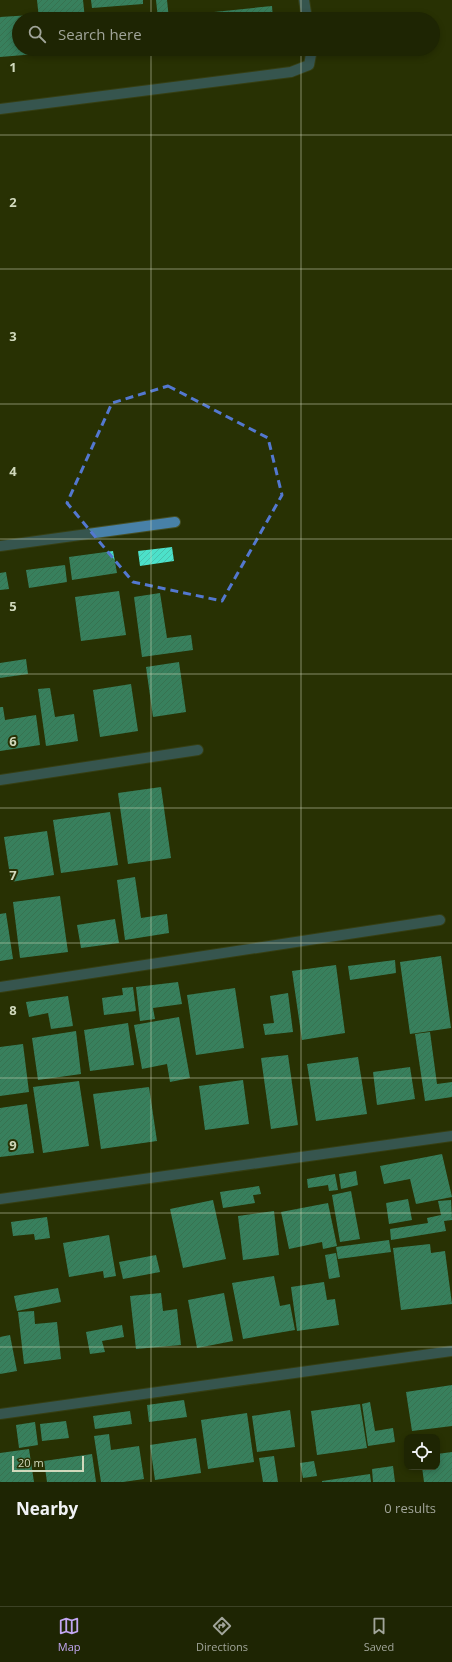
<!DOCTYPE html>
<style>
:root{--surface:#1e2503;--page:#262d0d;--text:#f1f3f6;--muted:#a1a59a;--line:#3c4225;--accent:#c2a7f2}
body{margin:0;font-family:"Open Sans",sans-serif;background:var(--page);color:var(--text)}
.controls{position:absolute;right:12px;bottom:12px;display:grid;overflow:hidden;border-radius:8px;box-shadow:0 2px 6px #0003}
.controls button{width:36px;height:36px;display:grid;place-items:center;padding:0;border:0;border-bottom:1px solid var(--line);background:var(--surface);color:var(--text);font:20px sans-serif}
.scale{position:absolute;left:12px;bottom:10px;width:72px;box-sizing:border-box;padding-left:4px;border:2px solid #d1d9bc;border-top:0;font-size:11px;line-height:14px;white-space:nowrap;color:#d1d9bc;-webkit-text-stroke:3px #283104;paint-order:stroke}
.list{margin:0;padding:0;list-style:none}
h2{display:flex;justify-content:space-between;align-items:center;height:52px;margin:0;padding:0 16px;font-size:17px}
h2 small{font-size:13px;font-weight:400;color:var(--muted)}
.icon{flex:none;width:22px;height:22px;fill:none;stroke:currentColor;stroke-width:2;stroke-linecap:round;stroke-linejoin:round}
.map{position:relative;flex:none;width:452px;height:1482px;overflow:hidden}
.search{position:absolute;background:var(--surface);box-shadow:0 2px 6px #0003;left:12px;right:12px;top:12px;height:44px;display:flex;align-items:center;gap:10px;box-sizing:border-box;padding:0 14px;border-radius:22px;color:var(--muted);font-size:15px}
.sheet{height:124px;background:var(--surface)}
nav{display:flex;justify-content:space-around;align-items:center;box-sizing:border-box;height:56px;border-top:1px solid var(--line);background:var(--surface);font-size:11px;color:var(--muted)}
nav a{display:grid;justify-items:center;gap:2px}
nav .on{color:var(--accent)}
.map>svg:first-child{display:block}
.building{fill:url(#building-hatch)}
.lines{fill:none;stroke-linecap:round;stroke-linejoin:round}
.minor-casing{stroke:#464f25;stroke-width:12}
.minor{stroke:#4881a8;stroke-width:10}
.marked{fill:none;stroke:#5378d0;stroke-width:3;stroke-dasharray:8 5;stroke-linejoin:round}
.grid{fill:none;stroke:#d1d9bc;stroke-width:1;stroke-opacity:0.55}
.grid-label{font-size:13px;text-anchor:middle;font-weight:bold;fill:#d1d9bc;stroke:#283104;stroke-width:4;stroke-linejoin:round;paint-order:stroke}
</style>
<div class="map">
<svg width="452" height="1482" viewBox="0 0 452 1482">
<defs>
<pattern id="building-hatch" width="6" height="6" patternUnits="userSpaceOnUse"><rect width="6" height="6" fill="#4ce1ca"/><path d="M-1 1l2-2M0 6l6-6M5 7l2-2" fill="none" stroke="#49c1ad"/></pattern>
</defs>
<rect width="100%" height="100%" fill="#283104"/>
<path class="building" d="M 37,0 L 83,0 L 85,19 L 39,19 Z
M 91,0 L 143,0 L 143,4 L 92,8 Z
M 156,0 L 167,0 L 169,19 L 158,19 Z
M 272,6 L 273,19 L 215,19 L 214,12 Z
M 32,15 L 32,19 L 19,19 L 19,49 L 35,49 L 36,54 L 0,57 L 0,17 Z
M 172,547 L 174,561 L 140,566 L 138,551 Z
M 113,551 L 117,573 L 72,580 L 69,557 Z
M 65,565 L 67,582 L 29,588 L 26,570 Z
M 6,572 L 9,589 L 0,590 L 0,573 Z
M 119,591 L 126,635 L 81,641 L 75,597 Z
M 160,593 L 167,638 L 191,635 L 193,650 L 142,657 L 134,597 Z
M 26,659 L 28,674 L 0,678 L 0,663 Z
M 179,662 L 186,712 L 153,717 L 146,667 Z
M 131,684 L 138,731 L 100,737 L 93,690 Z
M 50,688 L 55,717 L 74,714 L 78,741 L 46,746 L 38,689 Z
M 0,707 L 3,707 L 5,720 L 36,715 L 40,745 L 0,751 Z
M 161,787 L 171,858 L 128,864 L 118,793 Z
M 110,812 L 118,865 L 61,873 L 53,820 Z
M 47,831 L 54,875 L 11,882 L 4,837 Z
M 135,877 L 141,918 L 167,914 L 169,933 L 125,940 L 117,880 Z
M 60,896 L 68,952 L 20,958 L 13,902 Z
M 6,913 L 13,959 L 0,961 L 0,914 Z
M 115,919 L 119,943 L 81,948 L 77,925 Z
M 441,956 L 451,1028 L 410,1034 L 400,962 Z
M 395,960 L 396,973 L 350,980 L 348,966 Z
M 336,965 L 345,1033 L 302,1040 L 292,971 Z
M 178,982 L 182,1004 L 153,1008 L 155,1019 L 140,1021 L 136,987 Z
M 133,987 L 136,1011 L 104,1015 L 102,998 L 123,995 L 122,988 Z
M 235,988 L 244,1048 L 196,1055 L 187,995 Z
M 288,993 L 293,1032 L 265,1035 L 263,1024 L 274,1023 L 270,996 Z
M 68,996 L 73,1026 L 51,1029 L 48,1013 L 29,1017 L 26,1002 Z
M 179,1017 L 190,1078 L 170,1082 L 167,1064 L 142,1069 L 134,1025 Z
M 128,1023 L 134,1065 L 90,1071 L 84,1030 Z
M 76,1031 L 81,1074 L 38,1080 L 32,1038 Z
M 430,1032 L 437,1084 L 452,1082 L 452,1097 L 425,1101 L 415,1034 Z
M 23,1044 L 29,1092 L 0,1096 L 0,1047 Z
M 288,1055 L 298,1125 L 271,1129 L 261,1058 Z
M 358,1057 L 367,1114 L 316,1121 L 307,1064 Z
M 410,1067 L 415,1099 L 377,1105 L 373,1072 Z
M 243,1080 L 249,1124 L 205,1130 L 199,1086 Z
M 79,1081 L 89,1146 L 43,1153 L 33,1087 Z
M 149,1087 L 157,1141 L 101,1149 L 93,1094 Z
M 27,1104 L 34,1153 L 0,1157 L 0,1108 Z
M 442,1154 L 452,1197 L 416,1204 L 410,1179 L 384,1184 L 380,1166 Z
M 356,1171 L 358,1185 L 341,1189 L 339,1174 Z
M 335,1174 L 338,1190 L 329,1191 L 328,1185 L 308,1188 L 307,1179 Z
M 259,1186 L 261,1194 L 253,1195 L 255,1203 L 223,1208 L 220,1192 Z
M 351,1191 L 360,1239 L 340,1242 L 332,1195 Z
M 408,1199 L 412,1220 L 389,1224 L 386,1203 Z
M 213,1200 L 226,1259 L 183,1268 L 170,1209 Z
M 451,1200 L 452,1220 L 444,1221 L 446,1231 L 391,1240 L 390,1229 L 428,1223 L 427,1218 L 441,1215 L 438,1201 Z
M 328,1203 L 337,1246 L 323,1249 L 322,1242 L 289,1249 L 281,1212 Z
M 274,1211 L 279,1255 L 243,1260 L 238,1216 Z
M 47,1217 L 50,1238 L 35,1240 L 34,1234 L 13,1236 L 11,1222 Z
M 109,1235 L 116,1276 L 104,1278 L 103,1271 L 69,1277 L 63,1243 Z
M 389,1240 L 391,1252 L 338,1259 L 336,1247 Z
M 430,1244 L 431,1253 L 445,1251 L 452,1304 L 401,1310 L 393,1248 Z
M 336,1253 L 340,1277 L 329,1279 L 325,1255 Z
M 156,1255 L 160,1272 L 123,1279 L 119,1262 Z
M 274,1276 L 280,1306 L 290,1304 L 295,1330 L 243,1339 L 232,1283 Z
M 324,1282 L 327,1300 L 335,1299 L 339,1325 L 297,1331 L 291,1287 Z
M 58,1288 L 61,1302 L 17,1311 L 14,1296 Z
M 161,1293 L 163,1311 L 177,1309 L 181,1345 L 136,1349 L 130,1296 Z
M 224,1293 L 233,1341 L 197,1348 L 188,1300 Z
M 34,1311 L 35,1324 L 57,1322 L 61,1359 L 24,1364 L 18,1312 Z
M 122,1325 L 124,1337 L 102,1341 L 105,1352 L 90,1354 L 86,1332 Z
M 10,1335 L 17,1371 L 0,1374 L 0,1337 Z
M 452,1385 L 452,1426 L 412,1431 L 406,1392 Z
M 184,1400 L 187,1417 L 149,1422 L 147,1405 Z
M 370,1402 L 375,1431 L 393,1428 L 395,1442 L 368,1446 L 362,1404 Z
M 360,1404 L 367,1448 L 317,1455 L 311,1411 Z
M 290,1410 L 295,1447 L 257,1452 L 252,1416 Z
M 130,1411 L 132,1424 L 95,1429 L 93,1416 Z
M 247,1413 L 254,1462 L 208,1469 L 201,1420 Z
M 66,1421 L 69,1438 L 42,1441 L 40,1424 Z
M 35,1422 L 38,1445 L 19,1448 L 16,1425 Z
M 109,1434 L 111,1450 L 139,1446 L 144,1479 L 123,1482 L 101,1482 L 94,1436 Z
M 196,1438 L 201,1473 L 155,1480 L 150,1445 Z
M 29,1449 L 34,1482 L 0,1482 L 0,1453 Z
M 452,1452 L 452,1482 L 424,1482 L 422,1467 L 437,1467 L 437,1454 Z
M 92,1454 L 96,1482 L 47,1482 L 44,1461 Z
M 274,1456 L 278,1482 L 263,1482 L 259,1458 Z
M 314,1461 L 317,1476 L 303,1478 L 300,1463 Z
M 393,1466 L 395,1482 L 373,1482 L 372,1469 Z
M 370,1474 L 371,1482 L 322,1482 L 322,1481 Z"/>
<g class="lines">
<g class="minor-casing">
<path id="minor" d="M 304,0 L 307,19
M 0,109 L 291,72 L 309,65 L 312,49
M 0,546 L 175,522
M 0,780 L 198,750
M 0,987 L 440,920
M 0,1199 L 452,1136
M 0,1414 L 452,1351"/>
</g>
<use href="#minor" class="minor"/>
</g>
<path d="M0 0H452V1482H0ZM 168,386 L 268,438 L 282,495 L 222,601 L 133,582 L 67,503 L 112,403 Z" fill="#283104" fill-opacity=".55" fill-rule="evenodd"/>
<path class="marked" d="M 168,386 L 268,438 L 282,495 L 222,601 L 133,582 L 67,503 L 112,403 Z"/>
<path class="grid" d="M 151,0 L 151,19M 301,0 L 301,19M 151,49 L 151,1482M 301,49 L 301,1482M 0,135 L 452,135M 0,269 L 452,269M 0,404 L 452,404M 0,539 L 452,539M 0,674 L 452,674M 0,808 L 452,808M 0,943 L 452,943M 0,1078 L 452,1078M 0,1213 L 452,1213M 0,1347 L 452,1347"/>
<g class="grid-label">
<text x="13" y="72">1</text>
<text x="13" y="207">2</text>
<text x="13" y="341">3</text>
<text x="13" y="476">4</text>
<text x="13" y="611">5</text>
<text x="13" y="746">6</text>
<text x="13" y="880">7</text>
<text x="13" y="1015">8</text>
<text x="13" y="1150">9</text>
</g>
</svg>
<div class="controls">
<button><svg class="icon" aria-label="locate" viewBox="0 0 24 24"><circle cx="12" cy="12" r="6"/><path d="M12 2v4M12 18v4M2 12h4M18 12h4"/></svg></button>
</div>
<div class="scale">20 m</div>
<div class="search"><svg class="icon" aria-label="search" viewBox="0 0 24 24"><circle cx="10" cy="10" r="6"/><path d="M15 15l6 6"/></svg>Search here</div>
</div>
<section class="sheet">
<h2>Nearby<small>0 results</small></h2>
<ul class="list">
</ul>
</section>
<nav>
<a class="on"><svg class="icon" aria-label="map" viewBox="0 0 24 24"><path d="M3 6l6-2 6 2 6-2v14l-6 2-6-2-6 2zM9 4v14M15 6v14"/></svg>Map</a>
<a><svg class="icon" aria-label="directions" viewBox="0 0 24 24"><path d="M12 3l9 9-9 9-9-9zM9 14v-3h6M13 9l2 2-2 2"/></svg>Directions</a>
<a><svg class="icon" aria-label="saved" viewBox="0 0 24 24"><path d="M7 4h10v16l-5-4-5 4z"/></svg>Saved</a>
</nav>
